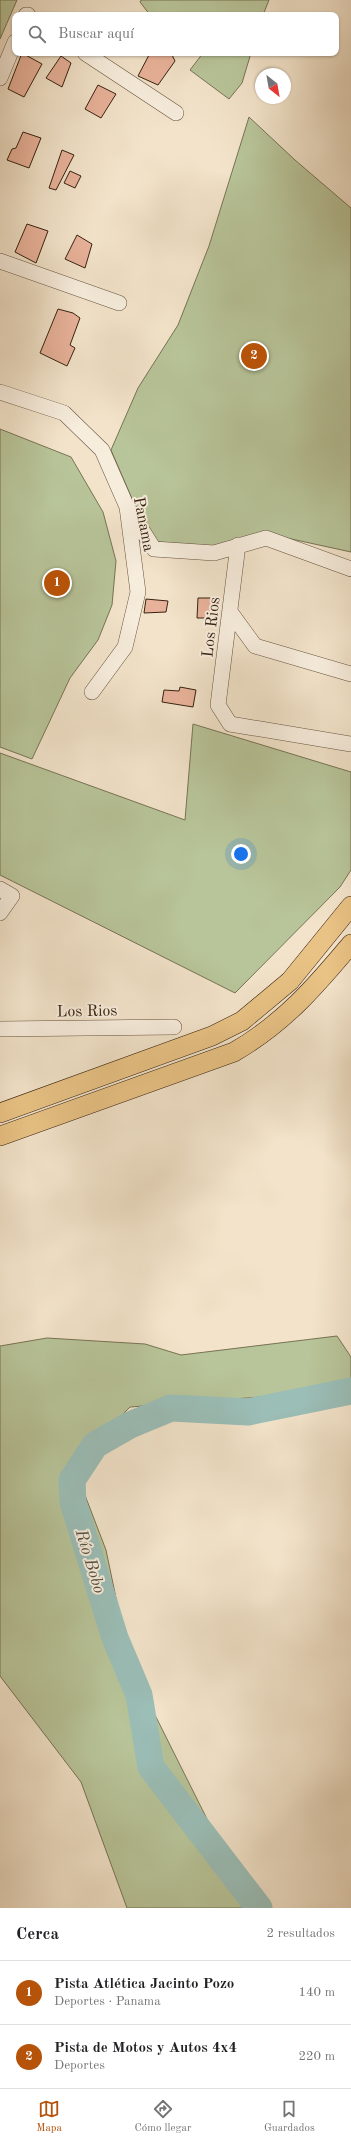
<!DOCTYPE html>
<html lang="es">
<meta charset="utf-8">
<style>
:root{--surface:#fff;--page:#f6f6f6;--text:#202124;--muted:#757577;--line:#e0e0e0;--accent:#b45309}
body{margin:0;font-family:"Old Standard TT",serif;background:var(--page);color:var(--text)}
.compass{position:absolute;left:255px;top:68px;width:36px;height:36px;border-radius:50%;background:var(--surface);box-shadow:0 1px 3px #0004;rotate:149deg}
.you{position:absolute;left:241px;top:854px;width:14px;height:14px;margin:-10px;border:3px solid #fff;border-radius:50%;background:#1a73e8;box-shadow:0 0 0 6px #1a73e833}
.badge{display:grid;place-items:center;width:26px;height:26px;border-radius:50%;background:var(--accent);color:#fff;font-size:13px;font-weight:700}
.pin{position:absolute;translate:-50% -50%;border:2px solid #fff;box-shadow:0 1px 4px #0006}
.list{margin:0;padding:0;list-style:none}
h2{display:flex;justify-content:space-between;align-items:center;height:52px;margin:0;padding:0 16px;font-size:17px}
h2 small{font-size:13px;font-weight:400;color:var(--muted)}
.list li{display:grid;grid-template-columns:26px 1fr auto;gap:12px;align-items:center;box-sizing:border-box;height:64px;padding:0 16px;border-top:1px solid var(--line)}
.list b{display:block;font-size:15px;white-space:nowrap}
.list p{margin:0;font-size:13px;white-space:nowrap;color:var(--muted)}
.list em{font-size:13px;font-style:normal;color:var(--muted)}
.icon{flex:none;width:22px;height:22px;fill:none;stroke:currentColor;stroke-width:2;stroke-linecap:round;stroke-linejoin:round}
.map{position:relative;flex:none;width:351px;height:1908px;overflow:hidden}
.search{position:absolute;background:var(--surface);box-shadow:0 1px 3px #0004;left:12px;right:12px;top:12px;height:44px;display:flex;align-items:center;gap:10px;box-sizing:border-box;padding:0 14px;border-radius:8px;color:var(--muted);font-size:15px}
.sheet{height:180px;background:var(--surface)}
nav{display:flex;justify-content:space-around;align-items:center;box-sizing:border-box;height:56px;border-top:1px solid var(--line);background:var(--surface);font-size:11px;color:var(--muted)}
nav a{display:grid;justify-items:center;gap:2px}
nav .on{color:var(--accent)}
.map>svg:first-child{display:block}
.green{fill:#b8c499;stroke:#777354}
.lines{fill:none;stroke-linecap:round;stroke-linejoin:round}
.river{stroke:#9bbeb7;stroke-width:27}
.building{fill:#e8b29a;stroke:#362210}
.minor-casing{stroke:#65523e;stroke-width:16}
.major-casing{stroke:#362210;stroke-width:20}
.minor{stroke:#f7eddd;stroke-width:15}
.major{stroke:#e9c285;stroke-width:19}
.labels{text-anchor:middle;stroke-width:4;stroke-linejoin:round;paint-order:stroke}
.street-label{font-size:16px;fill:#362210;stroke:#f7eddd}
.water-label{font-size:17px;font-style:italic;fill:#545142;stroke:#f7eddd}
</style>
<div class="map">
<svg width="351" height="1908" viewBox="0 0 351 1908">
<rect width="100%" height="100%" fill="#f2e3ca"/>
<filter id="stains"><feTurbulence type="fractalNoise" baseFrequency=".005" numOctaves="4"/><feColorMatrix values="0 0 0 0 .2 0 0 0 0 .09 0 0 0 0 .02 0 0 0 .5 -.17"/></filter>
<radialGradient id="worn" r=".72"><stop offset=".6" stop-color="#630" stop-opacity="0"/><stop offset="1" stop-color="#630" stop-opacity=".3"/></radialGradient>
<path class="green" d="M 0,0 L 17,0 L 0,39 Z
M 141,0 L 269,0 L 263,15 L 150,15 L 140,2 Z
M 203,53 L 251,53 L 242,83 L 229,99 L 190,70 Z
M 249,117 L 295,160 L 351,208 L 351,552 L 264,533 L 212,546 L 157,542 L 133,501 L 111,450 L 138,388 L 178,325 L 209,246 Z
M 0,429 L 71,457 L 103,512 L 116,561 L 112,605 L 98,640 L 70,678 L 32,759 L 0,747 Z
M 193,724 L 351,772 L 351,870 L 340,887 L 235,993 L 0,875 L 0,753 L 185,820 Z
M 337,1336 L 351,1357 L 351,1390 L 130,1407 L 73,1464 L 106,1550 L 130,1665 L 222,1849 L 261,1908 L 127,1908 L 81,1782 L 0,1676 L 0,1346 L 47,1338 L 145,1344 L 181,1355 Z"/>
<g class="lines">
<path class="river" d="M 259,1908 L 151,1767 L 139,1695 L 115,1638 L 73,1502 L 72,1480 L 95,1445 L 130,1425 L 171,1408 L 248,1412 L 351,1391"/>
</g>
<path class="building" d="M 22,53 L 42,64 L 24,97 L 8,89 Z
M 150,53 L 171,53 L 175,61 L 158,85 L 138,76 Z
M 61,56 L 71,63 L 62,87 L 46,78 Z
M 98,85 L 116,94 L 101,118 L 85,109 Z
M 23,132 L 41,138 L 29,168 L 7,160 L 12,149 L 16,148 Z
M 62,150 L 74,155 L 56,190 L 49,188 Z
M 70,171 L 81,176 L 75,188 L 64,183 Z
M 27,224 L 48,231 L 36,263 L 15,252 Z
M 77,235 L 92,244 L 85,268 L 65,259 Z
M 58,309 L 73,313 L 80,318 L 70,345 L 75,348 L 67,366 L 40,353 Z
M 198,598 L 214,598 L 214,618 L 197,618 Z
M 146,599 L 168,601 L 166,612 L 144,613 Z
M 180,687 L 196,690 L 193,707 L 162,702 L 164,690 L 179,691 Z"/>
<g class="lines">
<g class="minor-casing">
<path id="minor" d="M 26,15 L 28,15
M 85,53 L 176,113
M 0,78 L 15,42
M 0,261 L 119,303
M 0,392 L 64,413 L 102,450 L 127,507 L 138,592 L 125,647 L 92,692
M 130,511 L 154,549 L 214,553 L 266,538 L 351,569
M 238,545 L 218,705 L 230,724 L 351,744
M 231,613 L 255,646 L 351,674
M 0,889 L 12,896 L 0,913
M 0,1029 L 174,1027"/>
</g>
<g class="major-casing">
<path id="major" d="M 0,1113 L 212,1036 L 242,1021 L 290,981 L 351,906
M 0,1136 L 234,1052 C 284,1023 315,987 351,944"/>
</g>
<use href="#minor" class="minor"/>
<use href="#major" class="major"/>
</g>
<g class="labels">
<g class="street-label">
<text transform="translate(145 524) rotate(79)" y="6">Panama</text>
<text transform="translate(210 627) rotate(-83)" y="6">Los Rios</text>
<text transform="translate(87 1010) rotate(-1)" y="6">Los Rios</text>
</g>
<g class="water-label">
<text transform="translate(91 1561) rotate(73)" y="6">Río Bobo</text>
</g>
</g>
<rect width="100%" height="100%" filter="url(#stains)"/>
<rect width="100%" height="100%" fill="url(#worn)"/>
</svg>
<svg class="compass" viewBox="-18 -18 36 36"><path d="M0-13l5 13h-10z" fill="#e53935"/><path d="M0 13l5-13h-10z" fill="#757577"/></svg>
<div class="you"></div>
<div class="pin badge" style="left:57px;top:583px">1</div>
<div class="pin badge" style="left:254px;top:356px">2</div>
<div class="search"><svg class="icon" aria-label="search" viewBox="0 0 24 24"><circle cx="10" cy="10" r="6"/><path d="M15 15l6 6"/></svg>Buscar aquí</div>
</div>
<section class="sheet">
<h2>Cerca<small>2 resultados</small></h2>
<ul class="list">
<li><span class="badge">1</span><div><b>Pista Atlética Jacinto Pozo</b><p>Deportes · Panama</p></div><em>140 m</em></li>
<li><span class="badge">2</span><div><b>Pista de Motos y Autos 4x4</b><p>Deportes</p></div><em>220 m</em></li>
</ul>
</section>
<nav>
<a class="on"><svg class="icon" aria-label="map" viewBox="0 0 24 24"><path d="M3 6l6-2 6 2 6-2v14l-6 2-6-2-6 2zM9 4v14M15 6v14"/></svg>Mapa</a>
<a><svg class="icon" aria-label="directions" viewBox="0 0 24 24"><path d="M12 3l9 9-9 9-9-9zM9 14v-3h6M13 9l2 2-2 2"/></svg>Cómo llegar</a>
<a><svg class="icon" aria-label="saved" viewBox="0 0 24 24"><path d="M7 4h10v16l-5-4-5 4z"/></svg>Guardados</a>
</nav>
